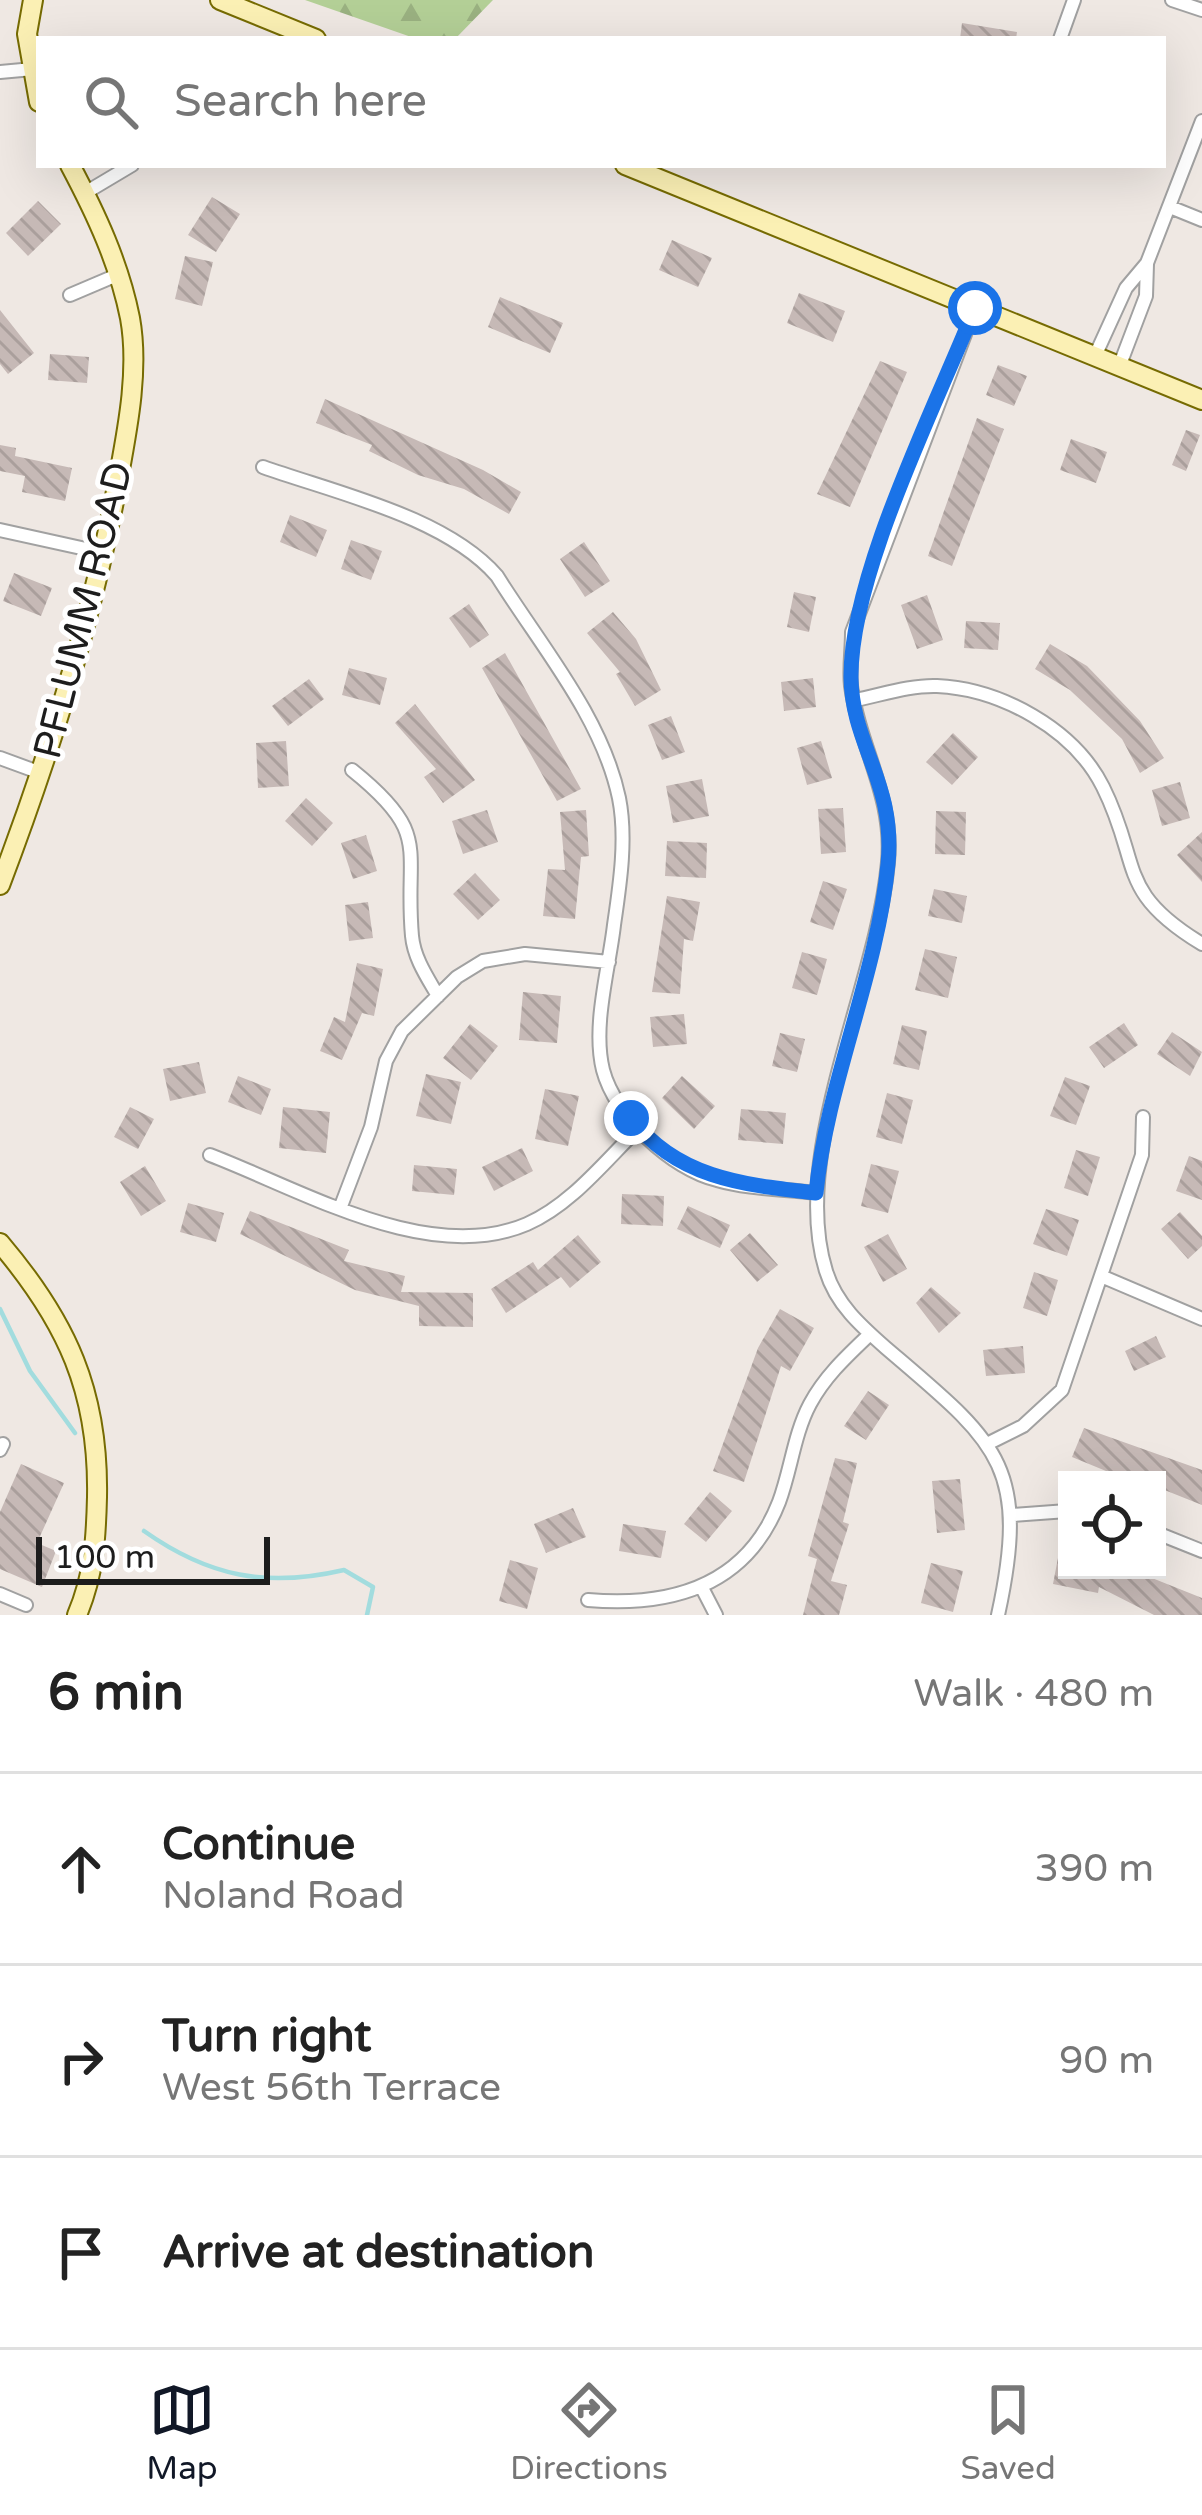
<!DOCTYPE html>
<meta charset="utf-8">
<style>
:root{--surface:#fff;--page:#f6f6f6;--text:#222;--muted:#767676;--line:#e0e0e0;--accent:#111827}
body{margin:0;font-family:"Varela Round",sans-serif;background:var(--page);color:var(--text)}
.controls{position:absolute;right:36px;bottom:36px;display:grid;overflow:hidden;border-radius:0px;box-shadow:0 12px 48px #0002}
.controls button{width:108px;height:108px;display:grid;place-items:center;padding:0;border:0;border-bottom:3px solid var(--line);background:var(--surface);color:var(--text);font:60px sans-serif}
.scale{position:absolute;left:36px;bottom:30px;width:234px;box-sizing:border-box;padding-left:12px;border:6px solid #1d1d1d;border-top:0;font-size:33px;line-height:42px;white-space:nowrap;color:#1d1d1d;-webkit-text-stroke:9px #fff;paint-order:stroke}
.stop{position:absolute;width:36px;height:36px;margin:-27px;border:9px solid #1a73e8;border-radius:50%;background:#fff}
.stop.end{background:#1a73e8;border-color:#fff;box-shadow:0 3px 12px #0008}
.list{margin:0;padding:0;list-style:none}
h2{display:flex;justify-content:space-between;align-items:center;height:156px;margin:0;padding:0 48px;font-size:51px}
h2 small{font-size:39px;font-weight:400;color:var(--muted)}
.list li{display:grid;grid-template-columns:78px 1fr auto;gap:36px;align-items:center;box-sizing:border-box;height:192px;padding:0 48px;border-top:3px solid var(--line)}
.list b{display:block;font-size:45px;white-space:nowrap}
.list p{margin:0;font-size:39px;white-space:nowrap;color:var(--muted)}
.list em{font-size:39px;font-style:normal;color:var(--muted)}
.icon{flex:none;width:66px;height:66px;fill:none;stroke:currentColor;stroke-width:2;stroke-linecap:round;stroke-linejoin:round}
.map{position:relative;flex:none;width:1202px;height:1615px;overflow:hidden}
.search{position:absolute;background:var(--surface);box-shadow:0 12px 48px #0002;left:36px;right:36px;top:36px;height:132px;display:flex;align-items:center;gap:30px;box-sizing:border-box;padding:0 42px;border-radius:0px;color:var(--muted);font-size:45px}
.sheet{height:732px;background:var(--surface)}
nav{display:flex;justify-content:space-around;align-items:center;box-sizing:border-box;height:168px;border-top:3px solid var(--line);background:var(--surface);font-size:33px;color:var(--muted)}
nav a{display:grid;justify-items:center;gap:6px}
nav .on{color:var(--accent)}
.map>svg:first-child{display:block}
.forest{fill:url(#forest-firs)}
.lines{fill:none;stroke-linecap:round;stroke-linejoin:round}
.stream{stroke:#a2dcde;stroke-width:4.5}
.building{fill:url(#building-back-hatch)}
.street-casing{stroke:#a1a1a1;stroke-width:16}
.secondary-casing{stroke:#766b02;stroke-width:22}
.street{stroke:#fff;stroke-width:12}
.secondary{stroke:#fbf0b4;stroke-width:18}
.route{stroke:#1a73e8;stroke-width:15}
.labels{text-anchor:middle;stroke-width:10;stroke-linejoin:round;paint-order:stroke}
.street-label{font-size:39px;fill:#1d1d1d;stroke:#fff}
</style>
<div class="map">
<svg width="1202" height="1615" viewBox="0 0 1202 1615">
<defs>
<pattern id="forest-firs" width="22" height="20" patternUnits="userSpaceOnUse" patternTransform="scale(3)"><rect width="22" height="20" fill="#b3cf96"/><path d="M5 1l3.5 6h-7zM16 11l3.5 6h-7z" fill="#9ab181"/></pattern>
<pattern id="building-back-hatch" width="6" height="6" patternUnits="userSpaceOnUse" patternTransform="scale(3)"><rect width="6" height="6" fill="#c6b9b6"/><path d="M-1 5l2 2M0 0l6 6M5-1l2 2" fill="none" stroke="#aa9f9c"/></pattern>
</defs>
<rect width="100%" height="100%" fill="#efe8e3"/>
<path class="forest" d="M 305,0 L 493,0 L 455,39 L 417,39 Z"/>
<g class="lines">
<path class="stream" d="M 0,1309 L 30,1371 L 75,1433
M 144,1531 C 209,1577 267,1588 344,1570 L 373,1587 L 367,1615"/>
</g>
<path class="building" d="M 962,23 L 1017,32 L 1016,39 L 960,39 Z
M 212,197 L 240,214 L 216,252 L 188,235 Z
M 38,201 L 61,224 L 28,256 L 6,233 Z
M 672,240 L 712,258 L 698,287 L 659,270 Z
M 185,256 L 213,262 L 202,306 L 175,299 Z
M 799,293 L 845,311 L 833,342 L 787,323 Z
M 500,297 L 563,323 L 550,353 L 488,327 Z
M 0,310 L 34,353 L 8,374 L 0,364 Z
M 50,354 L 89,357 L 87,383 L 48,380 Z
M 880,361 L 907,372 L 850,507 L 817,494 Z
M 998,365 L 1027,376 L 1014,406 L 986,395 Z
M 325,399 L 483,470 L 521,492 L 509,514 L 464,489 L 418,475 L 369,451 L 372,445 L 316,423 Z
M 977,418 L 1004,429 L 952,566 L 928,556 Z
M 1186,430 L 1200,435 L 1186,471 L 1172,465 Z
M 1071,439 L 1107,452 L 1096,483 L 1060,470 Z
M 0,445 L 16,448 L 15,456 L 72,468 L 65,501 L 22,492 L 25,476 L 0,471 Z
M 290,515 L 327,530 L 316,557 L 280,542 Z
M 351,540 L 382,551 L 371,580 L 341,569 Z
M 584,542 L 610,581 L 585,597 L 560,559 Z
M 14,573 L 52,588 L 41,616 L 3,601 Z
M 794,592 L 816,597 L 809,632 L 787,627 Z
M 927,595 L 943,640 L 917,649 L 901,605 Z
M 469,604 L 489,635 L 470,648 L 449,618 Z
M 613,612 L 636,639 L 661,690 L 635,706 L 616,674 L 620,672 L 587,633 Z
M 966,621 L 1000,623 L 998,650 L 964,648 Z
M 1050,644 L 1087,666 L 1140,721 L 1164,758 L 1140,773 L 1122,739 L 1070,690 L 1035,669 Z
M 505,653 L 581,789 L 557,801 L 482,668 Z
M 349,668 L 387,678 L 380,705 L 342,695 Z
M 813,678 L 816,707 L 784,711 L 781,682 Z
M 309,679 L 324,699 L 288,726 L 272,706 Z
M 415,704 L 475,780 L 443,803 L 424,777 L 436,769 L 395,723 Z
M 671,716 L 685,752 L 662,760 L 648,725 Z
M 953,733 L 978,757 L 952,785 L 926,762 Z
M 286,741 L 289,786 L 258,788 L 256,743 Z
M 821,741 L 832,778 L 807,785 L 797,748 Z
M 702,779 L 709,816 L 673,823 L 666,786 Z
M 1180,782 L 1190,818 L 1162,826 L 1152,790 Z
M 306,798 L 333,823 L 312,846 L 285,821 Z
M 843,808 L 846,852 L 821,854 L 818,809 Z
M 487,810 L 498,842 L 463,854 L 452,821 Z
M 586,810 L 589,856 L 581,857 L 575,919 L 543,916 L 548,869 L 565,870 L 560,812 Z
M 936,811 L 966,812 L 965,855 L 935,854 Z
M 1202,832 L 1202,882 L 1177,855 Z
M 366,835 L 377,871 L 353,879 L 341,843 Z
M 667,841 L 707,843 L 706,878 L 665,876 Z
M 475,873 L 500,900 L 478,920 L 453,894 Z
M 823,881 L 847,889 L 833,930 L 810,922 Z
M 934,889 L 967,896 L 962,923 L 928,916 Z
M 667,896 L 700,902 L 693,941 L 684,939 L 680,994 L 652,992 Z
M 368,902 L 373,938 L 349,941 L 345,905 Z
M 925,949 L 957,957 L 948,998 L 915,990 Z
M 802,952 L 827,959 L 817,995 L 792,988 Z
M 357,963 L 383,969 L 374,1016 L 362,1013 L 342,1060 L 320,1051 L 334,1017 L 345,1022 Z
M 523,992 L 561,996 L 557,1043 L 519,1040 Z
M 684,1014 L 687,1044 L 653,1047 L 650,1017 Z
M 1124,1023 L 1138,1045 L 1104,1068 L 1089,1047 Z
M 470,1024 L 498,1046 L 471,1080 L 443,1058 Z
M 902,1025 L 927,1031 L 919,1070 L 893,1064 Z
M 1172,1032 L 1202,1052 L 1190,1076 L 1157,1054 Z
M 780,1033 L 805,1039 L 797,1072 L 772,1066 Z
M 199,1062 L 206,1093 L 170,1101 L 163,1069 Z
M 426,1074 L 461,1082 L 451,1124 L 416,1116 Z
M 238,1076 L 271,1089 L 261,1115 L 228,1102 Z
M 682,1076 L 715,1106 L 694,1129 L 662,1098 Z
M 1065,1077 L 1090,1086 L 1076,1125 L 1050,1116 Z
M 545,1089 L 579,1096 L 568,1146 L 535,1139 Z
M 887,1093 L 913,1100 L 902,1144 L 876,1137 Z
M 130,1107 L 154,1119 L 138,1149 L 114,1137 Z
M 283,1107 L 330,1112 L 326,1153 L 279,1148 Z
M 741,1109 L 786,1113 L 783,1144 L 738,1140 Z
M 522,1148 L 533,1171 L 494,1191 L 482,1167 Z
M 1076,1150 L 1100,1157 L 1088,1196 L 1064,1188 Z
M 1189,1156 L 1202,1161 L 1202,1200 L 1176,1191 Z
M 871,1164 L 899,1171 L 888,1213 L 861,1206 Z
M 414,1165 L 457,1169 L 454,1195 L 412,1191 Z
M 145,1166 L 166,1201 L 141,1216 L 120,1182 Z
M 622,1194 L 664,1196 L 663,1226 L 621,1224 Z
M 188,1203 L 224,1213 L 216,1242 L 180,1232 Z
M 688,1206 L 730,1225 L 720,1248 L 677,1229 Z
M 1046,1209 L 1079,1220 L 1067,1256 L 1033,1244 Z
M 250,1211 L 349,1250 L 344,1261 L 405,1276 L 401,1292 L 473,1293 L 473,1327 L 419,1326 L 419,1306 L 355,1290 L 240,1234 Z
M 1180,1212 L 1202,1236 L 1202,1246 L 1188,1259 L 1161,1229 Z
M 750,1233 L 778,1265 L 757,1282 L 730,1250 Z
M 888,1234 L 907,1269 L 883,1282 L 864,1247 Z
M 578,1235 L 601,1262 L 570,1288 L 561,1277 L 506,1313 L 491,1289 L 533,1262 L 538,1270 Z
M 1034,1272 L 1058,1280 L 1047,1316 L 1023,1308 Z
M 931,1287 L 961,1313 L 939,1333 L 916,1303 Z
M 780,1309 L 814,1328 L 790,1371 L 781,1366 L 744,1482 L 713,1471 L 758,1348 Z
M 1156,1336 L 1166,1357 L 1134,1371 L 1125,1351 Z
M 1023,1346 L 1025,1373 L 986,1376 L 983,1350 Z
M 868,1391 L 889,1405 L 866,1440 L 844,1426 Z
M 1084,1428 L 1202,1470 L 1202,1505 L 1157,1487 L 1157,1480 L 1123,1478 L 1072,1457 Z
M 835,1458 L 857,1463 L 843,1522 L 849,1524 L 831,1581 L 847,1585 L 839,1615 L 803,1615 L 817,1559 L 808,1556 Z
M 21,1464 L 64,1483 L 37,1543 L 56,1551 L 42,1587 L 0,1569 L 0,1512 Z
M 960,1479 L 965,1530 L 937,1533 L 932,1481 Z
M 710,1492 L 732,1511 L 706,1542 L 684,1524 Z
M 573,1508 L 586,1537 L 546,1553 L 534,1524 Z
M 623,1524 L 666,1531 L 661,1558 L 619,1551 Z
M 1061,1542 L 1067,1543 L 1067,1570 L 1132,1570 L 1202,1598 L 1202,1615 L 1154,1615 L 1099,1587 L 1098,1593 L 1053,1584 Z
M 510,1560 L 538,1568 L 527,1609 L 499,1601 Z
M 931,1563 L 963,1571 L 953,1612 L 921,1603 Z"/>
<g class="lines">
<g class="street-casing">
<path id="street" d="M 1172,0 L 1202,10
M 1060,39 L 1074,0
M 0,72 L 33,69
M 85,193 L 132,165
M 1170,207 L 1202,220
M 70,295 L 117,275
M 975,308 L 852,632 C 852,650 849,669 851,686 C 860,749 894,797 888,862 C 877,985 789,1154 826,1271 C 836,1304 861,1326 886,1348 C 996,1442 1031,1464 998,1615
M 1095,356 L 1126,288 L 1147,263 L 1202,121
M 1119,367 L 1146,296 L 1147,264
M 263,467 C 336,493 446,517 497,576 C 540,645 602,717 619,798 C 627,838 620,884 614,925 C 609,969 592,1026 603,1070 C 615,1116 671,1169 717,1180 C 748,1189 784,1189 816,1193
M 0,530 L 104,553
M 855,700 C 881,695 910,685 937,686 C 1001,689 1074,729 1103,787 C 1142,865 1115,891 1202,944
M 0,758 L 41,773
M 352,770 C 433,835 404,847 412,936 C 414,958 427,977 438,996
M 210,1155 C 302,1190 429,1266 527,1224 C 571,1205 605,1161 639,1128
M 341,1206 L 371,1127 L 386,1061 L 402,1031 L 457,977 L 483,961 L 525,954 L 609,962
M 1101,1276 L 1202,1319
M 987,1444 L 1023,1426 L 1062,1390 L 1142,1155 L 1143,1117
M 0,1450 L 3,1444
M 1013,1515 L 1067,1511
M 1157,1533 L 1202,1551
M 701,1586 L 716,1615
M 0,1594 L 26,1605
M 588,1600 C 670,1607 746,1587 779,1502 C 791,1470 794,1434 810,1404 C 825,1376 847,1356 870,1334"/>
</g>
<g class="secondary-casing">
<path id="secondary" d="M 33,0 L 27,34 L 39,102
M 220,0 L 316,39
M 625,165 L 1202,400
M 0,885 C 49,756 90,627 116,491 C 126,436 140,373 130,318 C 119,263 96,214 70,165
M 0,1243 C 67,1322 99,1392 97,1497 C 96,1539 94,1575 77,1615"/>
</g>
<use href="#street" class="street"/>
<use href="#secondary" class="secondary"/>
</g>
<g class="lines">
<path class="route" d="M 631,1118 C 677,1179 746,1185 816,1193 C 827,1082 877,976 888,864 C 896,784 852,745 851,678 C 850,575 935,408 975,308"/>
</g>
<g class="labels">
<g class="street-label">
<text transform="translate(82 610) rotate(-76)" y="14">PFLUMM ROAD</text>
</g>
</g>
</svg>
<div class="controls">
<button><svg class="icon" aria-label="locate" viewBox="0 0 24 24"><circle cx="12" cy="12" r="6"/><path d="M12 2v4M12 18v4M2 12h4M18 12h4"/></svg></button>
</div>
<div class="scale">100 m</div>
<div class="stop" style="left:975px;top:308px"></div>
<div class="stop end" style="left:631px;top:1118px"></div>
<div class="search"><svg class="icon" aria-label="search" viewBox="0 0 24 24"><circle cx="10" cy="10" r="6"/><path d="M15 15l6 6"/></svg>Search here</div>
</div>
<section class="sheet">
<h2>6 min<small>Walk · 480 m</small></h2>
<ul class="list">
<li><svg class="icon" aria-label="ahead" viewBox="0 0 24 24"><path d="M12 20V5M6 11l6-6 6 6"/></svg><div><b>Continue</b><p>Noland Road</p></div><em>390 m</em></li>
<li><svg class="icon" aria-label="right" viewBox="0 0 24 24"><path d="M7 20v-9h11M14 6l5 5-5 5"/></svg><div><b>Turn right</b><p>West 56th Terrace</p></div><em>90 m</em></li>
<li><svg class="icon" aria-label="arrive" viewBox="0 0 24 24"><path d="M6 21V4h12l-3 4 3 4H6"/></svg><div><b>Arrive at destination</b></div></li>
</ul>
</section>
<nav>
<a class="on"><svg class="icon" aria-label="map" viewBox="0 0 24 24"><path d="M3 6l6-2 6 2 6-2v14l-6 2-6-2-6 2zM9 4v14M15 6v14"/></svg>Map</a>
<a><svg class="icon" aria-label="directions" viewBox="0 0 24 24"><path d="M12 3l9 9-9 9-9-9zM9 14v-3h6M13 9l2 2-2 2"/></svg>Directions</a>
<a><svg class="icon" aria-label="saved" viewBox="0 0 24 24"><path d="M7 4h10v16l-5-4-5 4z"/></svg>Saved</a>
</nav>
